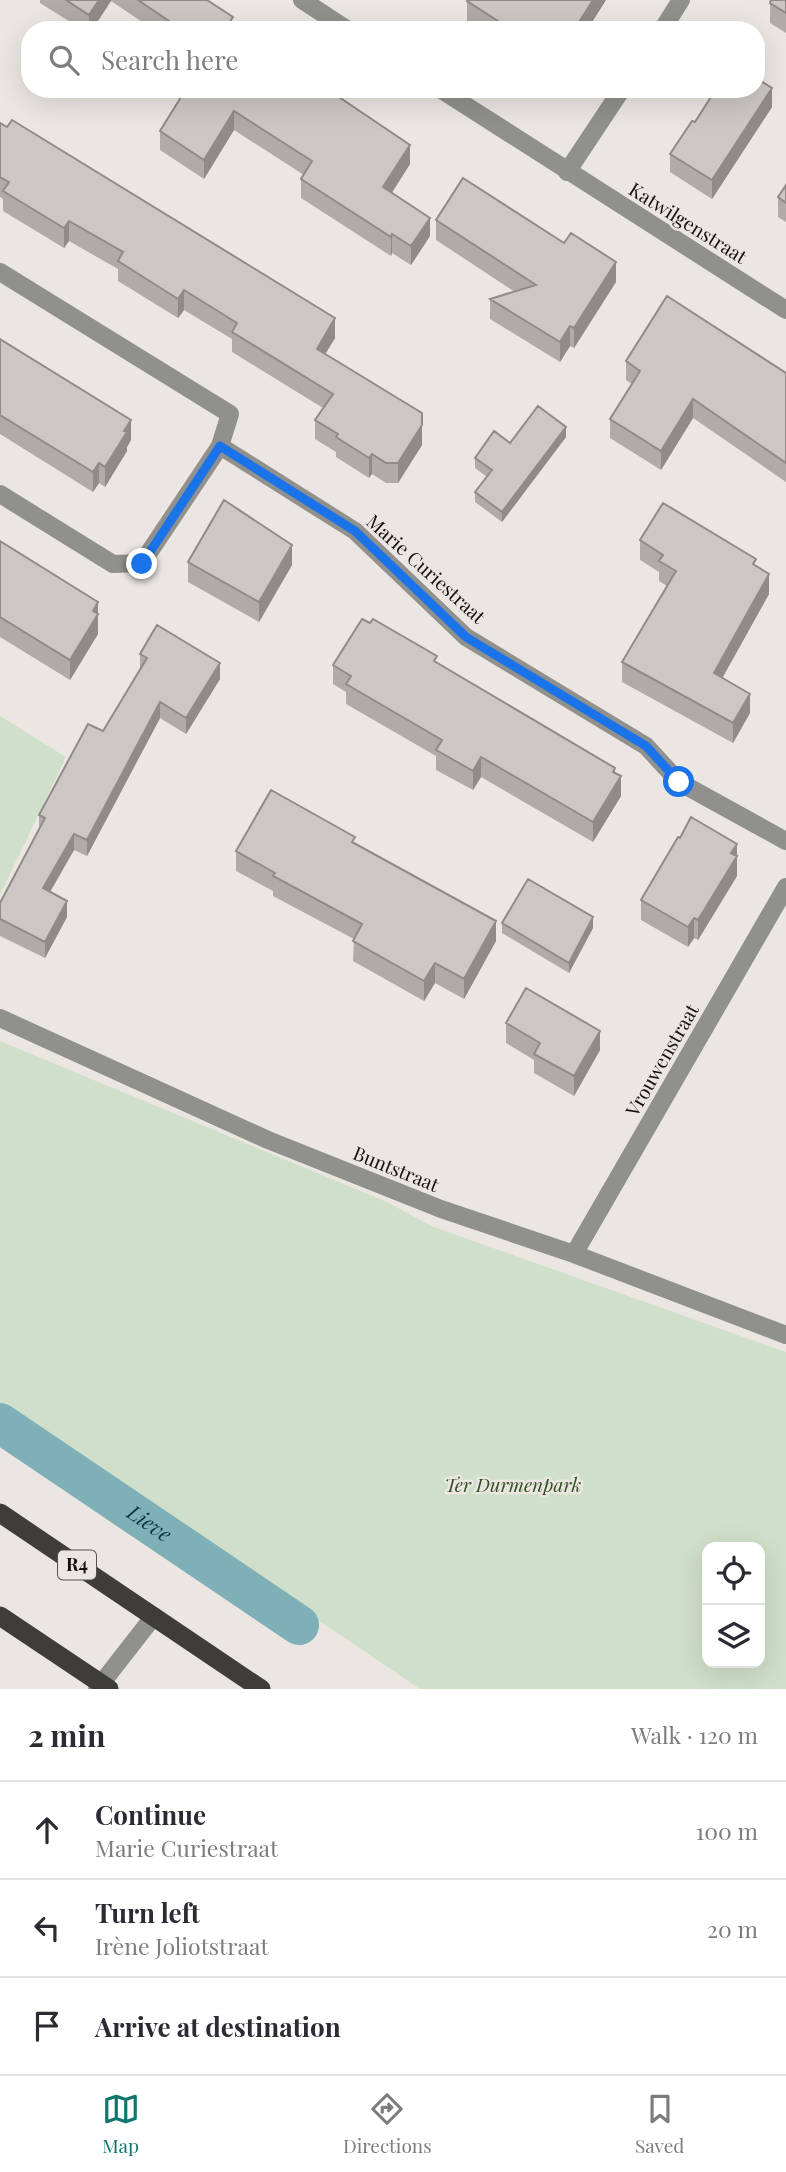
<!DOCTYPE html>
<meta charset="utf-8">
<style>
:root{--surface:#fff;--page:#f7f7f7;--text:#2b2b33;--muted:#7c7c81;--line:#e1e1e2;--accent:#0f766e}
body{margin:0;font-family:"Playfair Display",serif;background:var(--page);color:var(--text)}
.controls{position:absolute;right:21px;bottom:21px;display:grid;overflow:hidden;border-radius:14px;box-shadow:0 7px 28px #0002}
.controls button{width:63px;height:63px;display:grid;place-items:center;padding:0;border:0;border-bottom:2px solid var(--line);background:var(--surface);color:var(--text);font:35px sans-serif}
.stop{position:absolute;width:21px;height:21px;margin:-16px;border:5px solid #1a73e8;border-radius:50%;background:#fff}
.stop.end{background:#1a73e8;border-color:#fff;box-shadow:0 2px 7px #0008}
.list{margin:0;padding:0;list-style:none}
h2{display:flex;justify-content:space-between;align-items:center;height:91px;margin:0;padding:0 28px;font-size:30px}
h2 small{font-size:23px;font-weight:400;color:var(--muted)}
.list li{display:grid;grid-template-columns:46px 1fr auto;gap:21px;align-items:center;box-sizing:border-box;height:98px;padding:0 28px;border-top:2px solid var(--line)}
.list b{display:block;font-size:26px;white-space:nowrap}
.list p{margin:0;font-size:23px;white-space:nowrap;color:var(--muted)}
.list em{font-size:23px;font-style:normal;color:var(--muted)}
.icon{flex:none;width:38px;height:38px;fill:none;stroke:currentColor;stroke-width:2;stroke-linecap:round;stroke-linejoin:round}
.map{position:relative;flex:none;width:786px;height:1689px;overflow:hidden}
.search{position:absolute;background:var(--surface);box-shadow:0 7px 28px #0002;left:21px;right:21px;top:21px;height:77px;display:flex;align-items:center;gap:18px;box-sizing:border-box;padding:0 24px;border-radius:28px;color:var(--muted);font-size:26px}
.sheet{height:385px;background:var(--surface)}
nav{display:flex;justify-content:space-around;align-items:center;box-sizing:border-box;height:98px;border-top:2px solid var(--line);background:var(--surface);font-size:19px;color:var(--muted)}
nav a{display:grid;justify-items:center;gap:4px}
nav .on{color:var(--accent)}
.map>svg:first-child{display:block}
.green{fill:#d0dfc9;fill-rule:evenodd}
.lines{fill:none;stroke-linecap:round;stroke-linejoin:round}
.canal{stroke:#7fb0b8;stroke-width:40}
.minor{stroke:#90908d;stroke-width:18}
.trunk{stroke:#3f3d39;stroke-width:19}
.wall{fill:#b0aba9}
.shaded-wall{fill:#908b89}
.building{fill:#cdc7c4;stroke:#908b89;stroke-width:2}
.route{stroke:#1a73e8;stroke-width:9}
.labels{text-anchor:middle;stroke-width:5;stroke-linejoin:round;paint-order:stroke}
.shield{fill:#ebe6e2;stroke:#54524f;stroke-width:2}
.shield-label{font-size:18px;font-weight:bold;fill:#141210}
.street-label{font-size:19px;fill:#141210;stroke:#ebe6e2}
.park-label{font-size:19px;font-style:italic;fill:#325122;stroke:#ebe6e2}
.water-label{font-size:21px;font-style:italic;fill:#07373e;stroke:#ebe6e2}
</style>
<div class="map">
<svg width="786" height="1689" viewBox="0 0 786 1689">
<rect width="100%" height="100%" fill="#ebe6e2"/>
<path class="green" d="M 0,716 L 66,757 L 0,895 Z
M 0,1041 L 387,1202 L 431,1226 L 786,1352 L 786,1689 L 420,1689 L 0,1405 ZM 760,1547 L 760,1663 L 707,1663 L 707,1547 Z"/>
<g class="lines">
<path class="canal" id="s1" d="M 0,1423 L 299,1625"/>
<path class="minor" d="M 302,0 L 348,30
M 662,30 L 681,0
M 440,89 L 786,310
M 567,172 L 622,89
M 0,272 L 230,414 L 220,446 L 355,531 L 466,637 L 646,746 L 679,782 L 786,841
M 0,494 L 113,564 L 142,563 L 220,446
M 0,1018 L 268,1140 L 441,1209 L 574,1254 L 786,1335
M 574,1254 L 786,887
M 97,1689 L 154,1616"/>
<path class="trunk" d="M 0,1513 L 261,1689
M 0,1616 L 109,1689"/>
</g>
<path class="wall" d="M 40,0 L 207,0 L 233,26 L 239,30 L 154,30 L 111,1 L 92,30 L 83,30 L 40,3 Z
M 606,0 L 587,30 L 481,30 L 467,21 L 467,1 Z
M 786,0 L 786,33 L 770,23 L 770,3 Z
M 168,89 L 327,89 L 410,164 L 392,193 L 430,236 L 411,265 L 392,253 L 391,256 L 301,198 L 301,179 L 304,175 L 234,130 L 204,179 L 160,150 L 160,131 L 181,97 Z
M 772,107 L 712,199 L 670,172 L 670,154 L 695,122 Z
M 0,123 L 335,338 L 325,354 L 422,445 L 398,483 L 386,483 L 372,474 L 369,478 L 336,457 L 336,452 L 315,439 L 315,420 L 323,408 L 232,352 L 232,339 L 184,310 L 178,318 L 118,281 L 118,269 L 69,241 L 64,248 L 3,211 L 3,199 L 0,197 Z
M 786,185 L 786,222 L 778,217 L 778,197 Z
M 436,220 L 616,282 L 574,348 L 570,346 L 560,362 L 490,319 L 490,299 L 515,292 L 436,240 Z
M 0,339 L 131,440 L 127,447 L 127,451 L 105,487 L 99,483 L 93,492 L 0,434 Z
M 626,361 L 786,373 L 786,482 L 693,418 L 661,470 L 610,438 L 610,419 L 632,384 L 626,380 Z
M 566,437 L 502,522 L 475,502 L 475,492 L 487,477 L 475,468 L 475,458 L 510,443 Z
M 640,540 L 756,566 L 769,594 L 722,678 L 750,713 L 733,743 L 622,682 L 622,662 L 667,586 L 659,581 L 659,572 L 640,560 Z
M 0,541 L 98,602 L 98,634 L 70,680 L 0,637 Z
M 188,562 L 292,565 L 259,622 L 188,582 Z
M 140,654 L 220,679 L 186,734 L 160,718 L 87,856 L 74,850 L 50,892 L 67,917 L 45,958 L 0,936 L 0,903 L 39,829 L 39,815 L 103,731 L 140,670 Z
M 437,662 L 615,773 L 621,796 L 593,842 L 481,777 L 473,790 L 436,770 L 436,756 L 346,704 L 346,692 L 333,684 L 333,665 Z
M 680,838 L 737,844 L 737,876 L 698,940 L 694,938 L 688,947 L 641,920 L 641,900 Z
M 355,844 L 496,941 L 464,999 L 435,983 L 424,1001 L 353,961 L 354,939 L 273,896 L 273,891 L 236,871 L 236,851 Z
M 502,923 L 593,928 L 569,973 L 502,933 Z
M 506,1023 L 600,1050 L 574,1096 L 534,1073 L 534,1060 L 506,1043 Z"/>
<path class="shaded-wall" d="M 99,0 L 111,0 L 111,1 L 92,30 L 89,30 L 89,15 Z
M 593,0 L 606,0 L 587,30 L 574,30 Z
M 772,88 L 772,107 L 712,199 L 712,180 Z
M 234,111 L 234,130 L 204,179 L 204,160 Z
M 410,145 L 410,164 L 383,206 L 383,187 Z
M 430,218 L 430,236 L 411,265 L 411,246 Z
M 69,221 L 69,241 L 64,248 L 64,228 Z
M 392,234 L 392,253 L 391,256 L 391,237 Z
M 616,262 L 616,282 L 574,348 L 574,328 Z
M 184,290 L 184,310 L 178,318 L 178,299 Z
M 335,318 L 335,338 L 317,368 L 317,349 Z
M 570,326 L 570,346 L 560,362 L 560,342 Z
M 693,399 L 693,418 L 661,470 L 661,451 Z
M 131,420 L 131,440 L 127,447 L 127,451 L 105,487 L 105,467 Z
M 422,425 L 422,445 L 398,483 L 398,463 Z
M 566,427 L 566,437 L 502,522 L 502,512 Z
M 372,454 L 372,474 L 369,478 L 369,458 Z
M 99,463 L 99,483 L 93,492 L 93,472 Z
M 292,545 L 292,565 L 259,622 L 259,602 Z
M 769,574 L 769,594 L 714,693 L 714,673 Z
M 98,602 L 98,634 L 70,680 L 70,660 L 93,611 Z
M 220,663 L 220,679 L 186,734 L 186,718 Z
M 750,694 L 750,713 L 733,743 L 733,723 Z
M 160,702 L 160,718 L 87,856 L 87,840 Z
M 481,757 L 481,777 L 473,790 L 473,771 Z
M 615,768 L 615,786 L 621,776 L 621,796 L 593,842 L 593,822 Z
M 74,834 L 74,850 L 43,904 L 43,888 Z
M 737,844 L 737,876 L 698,940 L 698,920 L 731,853 Z
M 67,901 L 67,917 L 45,958 L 45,942 Z
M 593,917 L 593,928 L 569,973 L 569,963 Z
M 694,918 L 694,938 L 688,947 L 688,927 Z
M 496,921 L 496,941 L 464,999 L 464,979 Z
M 435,963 L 435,983 L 424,1001 L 424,981 Z
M 600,1031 L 600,1050 L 574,1096 L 574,1076 Z"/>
<path class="building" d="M 66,0 L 99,0 L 89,15 Z
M 138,0 L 207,0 L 233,17 L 229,23 L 239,30 L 168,30 L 172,23 Z
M 468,0 L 593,0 L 574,30 L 512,30 L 467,1 Z
M 771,0 L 786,0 L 786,13 L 770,3 Z
M 756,78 L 772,88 L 712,180 L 670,154 L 692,121 L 695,122 L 716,89 L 756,89 Z
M 186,89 L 327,89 L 410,145 L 383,187 L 430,218 L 411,246 L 392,234 L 391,237 L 301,179 L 312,161 L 234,111 L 204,160 L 160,131 Z
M 12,120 L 335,318 L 317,349 L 422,413 L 422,425 L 398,463 L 386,463 L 372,454 L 369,458 L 336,437 L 338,434 L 315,420 L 333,394 L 232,332 L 237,323 L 184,290 L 178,299 L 118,261 L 123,252 L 69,221 L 64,228 L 3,191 L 9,182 L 0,177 L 0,123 L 7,127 Z
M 463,178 L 564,243 L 571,233 L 616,262 L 574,328 L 570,326 L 560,342 L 490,299 L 536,285 L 436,220 Z
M 786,185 L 786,203 L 778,197 Z
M 667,296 L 786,373 L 786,463 L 693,399 L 661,451 L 610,419 L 640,371 L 626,361 Z
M 0,339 L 131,420 L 124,431 L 127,432 L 105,467 L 99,463 L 93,472 L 0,415 Z
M 538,406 L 566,427 L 502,512 L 475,492 L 492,470 L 475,458 L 494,431 L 510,443 Z
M 224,500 L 292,545 L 259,602 L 188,562 Z
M 663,503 L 756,559 L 753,564 L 769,574 L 714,673 L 750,694 L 733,723 L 622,662 L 676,571 L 659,561 L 663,555 L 640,540 Z
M 0,541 L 98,602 L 93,611 L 98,614 L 70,660 L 0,617 Z
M 362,619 L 370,623 L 373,619 L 437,656 L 434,661 L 615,768 L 613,772 L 621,776 L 593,822 L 481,757 L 473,771 L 436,750 L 442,740 L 346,684 L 351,676 L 333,665 Z
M 157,625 L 220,663 L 186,718 L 160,702 L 87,840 L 74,834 L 43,888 L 67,901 L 45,942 L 0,919 L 0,903 L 45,818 L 39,815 L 88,724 L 103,731 L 147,658 L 140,654 Z
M 271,790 L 355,837 L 352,842 L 496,921 L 464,979 L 435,963 L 424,981 L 353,941 L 362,924 L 273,876 L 275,873 L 236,851 Z
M 691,817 L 737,844 L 731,853 L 737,856 L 698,920 L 694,918 L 688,927 L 641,900 L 678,837 L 680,838 Z
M 528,879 L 593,917 L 569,963 L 502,923 Z
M 526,988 L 600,1031 L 574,1076 L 534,1054 L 540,1043 L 506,1023 Z"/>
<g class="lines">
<path class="route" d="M 142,564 L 220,446 L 355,531 L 466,637 L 646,746 L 679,782"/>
</g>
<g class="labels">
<rect class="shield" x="58" y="1550.5" width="38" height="29" rx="5"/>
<g class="shield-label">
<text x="77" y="1571">R4</text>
</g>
<g class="street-label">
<text transform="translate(688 223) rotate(32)" y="7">Katwilgenstraat</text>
<text transform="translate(426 569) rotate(42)" y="7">Marie Curiestraat</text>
<text transform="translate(662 1060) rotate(-60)" y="7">Vrouwenstraat</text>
<text transform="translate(396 1169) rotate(22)" y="7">Buntstraat</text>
</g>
<g class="park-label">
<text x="513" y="1492">Ter Durmenpark</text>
</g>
<g class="water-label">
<text dy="7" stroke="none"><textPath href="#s1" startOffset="180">Lieve</textPath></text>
</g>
</g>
</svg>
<div class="controls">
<button><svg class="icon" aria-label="locate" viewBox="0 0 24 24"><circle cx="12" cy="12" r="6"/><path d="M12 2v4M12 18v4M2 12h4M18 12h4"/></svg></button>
<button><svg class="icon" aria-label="layers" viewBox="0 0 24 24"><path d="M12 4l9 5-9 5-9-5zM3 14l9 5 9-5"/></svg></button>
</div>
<div class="stop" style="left:679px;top:782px"></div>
<div class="stop end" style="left:142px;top:564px"></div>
<div class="search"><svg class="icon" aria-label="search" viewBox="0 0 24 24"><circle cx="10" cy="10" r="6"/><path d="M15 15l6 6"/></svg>Search here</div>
</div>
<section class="sheet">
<h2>2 min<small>Walk · 120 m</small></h2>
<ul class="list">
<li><svg class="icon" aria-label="ahead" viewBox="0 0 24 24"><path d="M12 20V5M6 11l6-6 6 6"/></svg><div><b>Continue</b><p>Marie Curiestraat</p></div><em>100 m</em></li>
<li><svg class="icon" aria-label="left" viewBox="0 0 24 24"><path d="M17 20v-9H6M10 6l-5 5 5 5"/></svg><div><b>Turn left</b><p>Irène Joliotstraat</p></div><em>20 m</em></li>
<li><svg class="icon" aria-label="arrive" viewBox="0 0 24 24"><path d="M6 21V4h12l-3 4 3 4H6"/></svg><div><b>Arrive at destination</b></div></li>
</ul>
</section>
<nav>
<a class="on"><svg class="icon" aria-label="map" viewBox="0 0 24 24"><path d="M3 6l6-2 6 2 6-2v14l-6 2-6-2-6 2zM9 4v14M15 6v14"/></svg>Map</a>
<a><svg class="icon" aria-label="directions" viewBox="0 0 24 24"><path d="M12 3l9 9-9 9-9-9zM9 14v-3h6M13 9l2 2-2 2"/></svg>Directions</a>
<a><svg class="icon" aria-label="saved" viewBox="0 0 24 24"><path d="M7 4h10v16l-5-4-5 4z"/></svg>Saved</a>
</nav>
